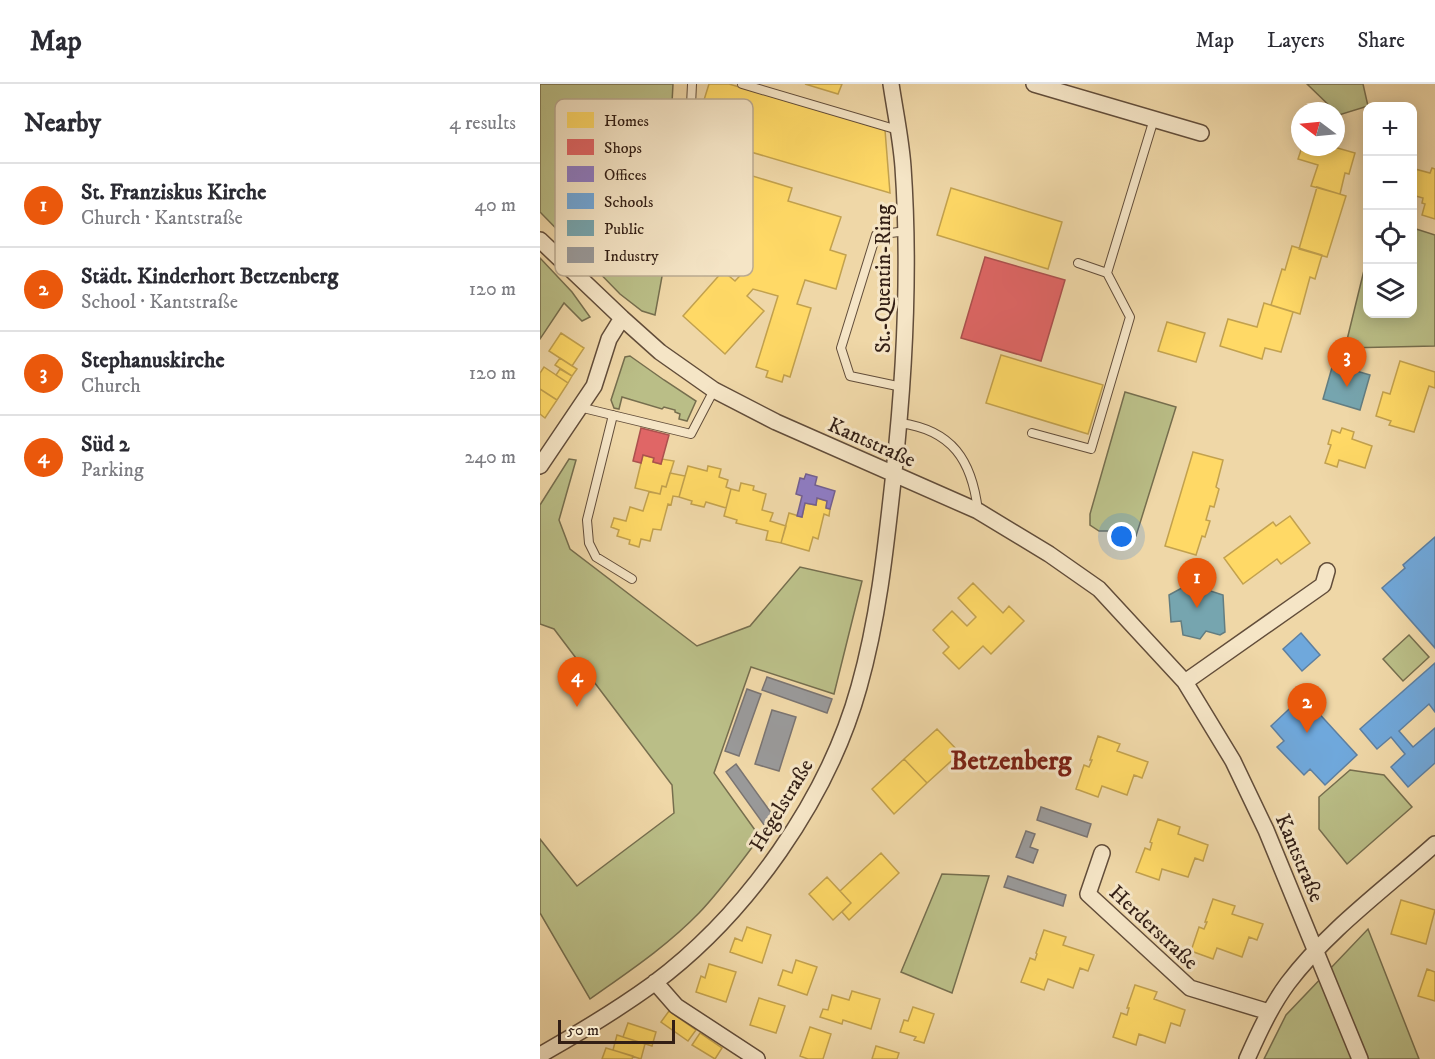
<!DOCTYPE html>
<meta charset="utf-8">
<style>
:root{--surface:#fff;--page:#f7f7f7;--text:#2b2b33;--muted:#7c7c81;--line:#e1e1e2;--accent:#ea580c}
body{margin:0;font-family:"IM FELL DW Pica",serif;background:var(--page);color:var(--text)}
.controls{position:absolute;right:18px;top:18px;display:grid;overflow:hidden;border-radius:12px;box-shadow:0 3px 15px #0003}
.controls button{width:54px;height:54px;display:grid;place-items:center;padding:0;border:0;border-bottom:2px solid var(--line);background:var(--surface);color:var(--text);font:30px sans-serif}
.compass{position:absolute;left:751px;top:18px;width:54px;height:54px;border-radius:50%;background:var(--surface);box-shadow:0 3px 15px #0003;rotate:286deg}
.scale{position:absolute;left:18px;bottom:15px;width:117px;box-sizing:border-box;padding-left:6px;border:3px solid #331f15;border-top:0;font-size:16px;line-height:21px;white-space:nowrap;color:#331f15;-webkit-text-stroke:4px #f5e5c6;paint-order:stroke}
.you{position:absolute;left:582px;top:453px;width:21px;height:21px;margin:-15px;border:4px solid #fff;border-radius:50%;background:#1a73e8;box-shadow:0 0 0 9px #1a73e833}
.badge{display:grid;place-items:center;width:39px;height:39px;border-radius:50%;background:var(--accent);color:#fff;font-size:20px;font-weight:700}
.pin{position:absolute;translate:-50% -50px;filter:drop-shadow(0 2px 3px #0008)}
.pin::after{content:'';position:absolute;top:32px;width:21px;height:18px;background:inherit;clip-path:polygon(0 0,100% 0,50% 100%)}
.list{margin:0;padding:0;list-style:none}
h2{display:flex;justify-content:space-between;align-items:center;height:78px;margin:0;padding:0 24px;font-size:26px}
h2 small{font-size:20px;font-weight:400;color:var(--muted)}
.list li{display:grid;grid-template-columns:39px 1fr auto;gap:18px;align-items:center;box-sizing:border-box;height:84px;padding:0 24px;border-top:2px solid var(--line)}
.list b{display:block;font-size:22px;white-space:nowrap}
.list p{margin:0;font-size:20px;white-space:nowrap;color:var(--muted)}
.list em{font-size:20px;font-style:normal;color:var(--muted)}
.icon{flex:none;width:33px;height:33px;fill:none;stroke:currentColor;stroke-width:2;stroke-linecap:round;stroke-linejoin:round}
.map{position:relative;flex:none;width:895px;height:975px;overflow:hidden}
header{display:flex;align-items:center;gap:36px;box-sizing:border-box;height:84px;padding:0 30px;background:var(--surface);border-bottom:2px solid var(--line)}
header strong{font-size:28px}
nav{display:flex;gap:33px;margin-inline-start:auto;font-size:21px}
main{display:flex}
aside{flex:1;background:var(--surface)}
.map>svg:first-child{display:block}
.green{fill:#babe87;stroke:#766e4e;stroke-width:1.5}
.homes{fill:#ffd966;stroke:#c2a14e;stroke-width:1.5}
.shops{fill:#e06666;stroke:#ac514e;stroke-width:1.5}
.offices{fill:#8e7cc3;stroke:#73608f;stroke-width:1.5}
.schools{fill:#6fa8dc;stroke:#5d7fa0;stroke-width:1.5}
.public{fill:#76a5af;stroke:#627d81;stroke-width:1.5}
.industry{fill:#999;stroke:#7a7471;stroke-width:1.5}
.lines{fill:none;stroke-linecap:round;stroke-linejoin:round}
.lane-casing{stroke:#624d3a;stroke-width:10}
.street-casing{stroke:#624d3a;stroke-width:18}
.lane{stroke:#f5e5c6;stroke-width:8}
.street{stroke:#f5e5c6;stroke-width:15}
.labels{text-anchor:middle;stroke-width:6;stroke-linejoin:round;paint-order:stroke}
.street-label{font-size:21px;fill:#331f15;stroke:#f5e5c6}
.district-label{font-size:27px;font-weight:bold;fill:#7a1f14;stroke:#f5e5c6}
.key{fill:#f5e5c6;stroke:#bbaa91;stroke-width:1.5}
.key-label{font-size:16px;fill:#331f15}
</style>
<header>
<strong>Map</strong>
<nav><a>Map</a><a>Layers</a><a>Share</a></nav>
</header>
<main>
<aside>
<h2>Nearby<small>4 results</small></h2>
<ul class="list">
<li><span class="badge">1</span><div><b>St. Franziskus Kirche</b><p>Church · Kantstraße</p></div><em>40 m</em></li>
<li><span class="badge">2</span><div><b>Städt. Kinderhort Betzenberg</b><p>School · Kantstraße</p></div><em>120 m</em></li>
<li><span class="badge">3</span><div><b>Stephanuskirche</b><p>Church</p></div><em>120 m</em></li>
<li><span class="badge">4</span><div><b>Süd 2</b><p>Parking</p></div><em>240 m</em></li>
</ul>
</aside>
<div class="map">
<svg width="895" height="975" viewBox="0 0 895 975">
<rect width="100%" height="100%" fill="#efd7a7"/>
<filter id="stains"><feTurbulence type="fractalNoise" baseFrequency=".00333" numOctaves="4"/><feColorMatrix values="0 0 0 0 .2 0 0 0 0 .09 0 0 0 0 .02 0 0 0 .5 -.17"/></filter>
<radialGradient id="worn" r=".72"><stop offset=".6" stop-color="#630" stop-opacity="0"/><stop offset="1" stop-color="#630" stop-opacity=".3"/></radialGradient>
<path class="green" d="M 0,0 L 133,0 L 123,187 L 115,231 L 102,227 L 80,210 L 0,128 Z
M 767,0 L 823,0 L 828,22 L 799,31 Z
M 873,144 L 895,151 L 895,262 L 805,264 L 827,174 L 828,230 L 872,230 Z
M 0,174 L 32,208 L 50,233 L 42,237 L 24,219 L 0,255 Z
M 90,272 L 124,296 L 156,317 L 147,337 L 139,335 L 140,330 L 135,328 L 135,326 L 124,323 L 122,325 L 82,313 L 79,325 L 74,324 L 71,316 L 85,273 Z
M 585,308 L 636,323 L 596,452 L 572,447 L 559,447 L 550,441 L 550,430 Z
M 29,375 L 36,376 L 19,436 L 30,465 L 157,562 L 210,542 L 260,483 L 322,497 L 294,610 L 211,583 L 174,689 L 220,753 C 200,779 181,806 159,829 C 126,863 88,888 50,915 L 0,829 L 0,755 L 37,802 L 134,729 L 132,701 L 14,545 L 0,540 L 0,421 Z
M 869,551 L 889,573 L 863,597 L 843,575 Z
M 810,686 L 844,691 L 872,723 L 807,780 L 779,745 L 779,713 Z
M 402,790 L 449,792 L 412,909 L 361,888 Z
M 828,845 L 879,975 L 724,975 L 746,931 Z"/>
<path class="homes" d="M 169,0 L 189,0 L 345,46 L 350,109 L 153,51 Z
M 265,0 L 302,0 L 298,10 Z
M 762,63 L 794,63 L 815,69 L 809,90 L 805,89 L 800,110 L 771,102 L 778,81 L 758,75 Z
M 892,84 L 895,85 L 895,135 L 882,131 L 885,120 L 882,119 L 883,114 L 872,111 L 872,95 L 875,85 L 890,89 Z
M 206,90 L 252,104 L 248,117 L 301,133 L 290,166 L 306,171 L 296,205 L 265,196 L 257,220 L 271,224 L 250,293 L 244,291 L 242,298 L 226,293 L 228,287 L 216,283 L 238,212 L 213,205 L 207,212 L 224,227 L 185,270 L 143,232 L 183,187 L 195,197 L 212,179 L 181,170 L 191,137 L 164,129 L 175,92 L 194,98 L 191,106 L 200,109 Z
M 777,103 L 806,112 L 787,173 L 759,165 Z
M 411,104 L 522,138 L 508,185 L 397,151 Z
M 752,162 L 782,171 L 775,195 L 770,193 L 760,230 L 731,221 L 742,185 L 745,186 Z
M 724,219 L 753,228 L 741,268 L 725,264 L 722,275 L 680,262 L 688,235 L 717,243 Z
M 627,238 L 665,249 L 656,278 L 618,267 Z
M 21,249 L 44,264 L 32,282 L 9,267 Z
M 461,271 L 563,301 L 548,350 L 446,319 Z
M 20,274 L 37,285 L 32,292 L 15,281 Z
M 860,277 L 895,288 L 895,304 L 889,302 L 874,348 L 849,341 L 851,337 L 836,332 L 843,308 L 850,310 Z
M 4,283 L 28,299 L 17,316 L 0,305 L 0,289 Z
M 20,285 L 32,292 L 28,299 L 16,291 Z
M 0,305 L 17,316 L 5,334 L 0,330 Z
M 802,344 L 814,348 L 812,355 L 832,362 L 825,384 L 799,376 L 797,383 L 785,379 L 791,361 L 788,360 L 792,346 L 800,349 Z
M 653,368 L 683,376 L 676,403 L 679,405 L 674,423 L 670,422 L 666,436 L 670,437 L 665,453 L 662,452 L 656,471 L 625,462 Z
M 103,371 L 114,374 L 113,378 L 121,380 L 122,375 L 134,377 L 126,403 L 122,402 L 120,410 L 95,404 Z
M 148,382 L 167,387 L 168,382 L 181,385 L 179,393 L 188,396 L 186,403 L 191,405 L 186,424 L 166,418 L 164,423 L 151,420 L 152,417 L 139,413 Z
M 130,389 L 145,392 L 139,413 L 133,412 L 131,421 L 128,420 L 121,446 L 113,445 L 110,457 L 101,455 L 99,463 L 89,460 L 90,456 L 77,452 L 79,446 L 71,443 L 74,434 L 86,437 L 90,423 L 103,427 L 109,408 L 120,410 L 122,402 L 126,403 Z
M 201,399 L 214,402 L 213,406 L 226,410 L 222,426 L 233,429 L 230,437 L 246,442 L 241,459 L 226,456 L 228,447 L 196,439 L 197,436 L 184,432 L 191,405 L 199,407 Z
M 277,414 L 287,417 L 286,424 L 290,425 L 289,432 L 284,430 L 278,455 L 273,453 L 269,467 L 241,459 L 249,429 L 262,433 L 265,419 L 276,421 Z
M 750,432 L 770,459 L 741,480 L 737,475 L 703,500 L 684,474 L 733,438 L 736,442 Z
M 433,499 L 463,529 L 469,522 L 484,537 L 451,570 L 443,562 L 419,585 L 403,569 L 409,563 L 393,546 L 412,527 L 427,542 L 436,533 L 418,514 Z
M 397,645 L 420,669 L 387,699 L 364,675 Z
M 558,652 L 580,660 L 577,667 L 608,678 L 602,694 L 594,691 L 587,711 L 562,702 L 558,713 L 536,705 L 544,681 L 549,683 L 552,676 L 550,676 Z
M 364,675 L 387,699 L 354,730 L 332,705 Z
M 618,735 L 640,743 L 638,750 L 668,761 L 663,777 L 655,774 L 648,793 L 622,785 L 619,796 L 596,788 L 605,764 L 610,766 L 612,759 L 610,758 Z
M 341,769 L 359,789 L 309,836 L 302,828 L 311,819 L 300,807 Z
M 287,793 L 311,819 L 293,836 L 269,810 Z
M 673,815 L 695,822 L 692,830 L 723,840 L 717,856 L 709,853 L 702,873 L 677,864 L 673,875 L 651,867 L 659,843 L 664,845 L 667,838 L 665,838 Z
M 861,816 L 895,826 L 886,860 L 851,850 Z
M 207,843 L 231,851 L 222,879 L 190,868 L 195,854 L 202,857 Z
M 504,846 L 526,853 L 523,861 L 554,871 L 548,887 L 540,884 L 533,904 L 508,895 L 504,906 L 481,898 L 490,874 L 495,876 L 497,870 L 496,869 Z
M 256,876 L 277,883 L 267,911 L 238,901 L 243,886 L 252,889 Z
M 169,880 L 196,888 L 186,918 L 156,908 L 161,892 L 165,894 Z
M 887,885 L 895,888 L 895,917 L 878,912 Z
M 595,901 L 617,908 L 614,915 L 645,926 L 640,942 L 631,939 L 625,959 L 599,950 L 596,961 L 573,953 L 581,929 L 587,931 L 589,924 L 587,924 Z
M 312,907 L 340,915 L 331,945 L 303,936 L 302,940 L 280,933 L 283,925 L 288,926 L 292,911 L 309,916 Z
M 219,914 L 245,922 L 236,949 L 210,941 Z
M 373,923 L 394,930 L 384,959 L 374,956 L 376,953 L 360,948 L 364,936 L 368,937 Z
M 129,927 L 156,946 L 148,957 L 121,938 Z
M 88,939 L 116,948 L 112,962 L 83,953 Z
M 270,943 L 291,950 L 283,975 L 268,975 L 260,972 Z
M 160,949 L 182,964 L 175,975 L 152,961 Z
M 77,951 L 105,960 L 101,975 L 73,966 Z
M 336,962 L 359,969 L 357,975 L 332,975 Z
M 66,964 L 93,972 L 92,975 L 62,975 Z"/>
<path class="shops" d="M 445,173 L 525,196 L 501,277 L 421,254 Z
M 101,344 L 129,351 L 121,380 L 113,378 L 114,374 L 103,371 L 101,379 L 93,377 Z"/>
<path class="offices" d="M 266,390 L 277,393 L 275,401 L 295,407 L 290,425 L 286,424 L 287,417 L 277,414 L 276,421 L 265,419 L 262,433 L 257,432 L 262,412 L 256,410 L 260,394 L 264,395 Z"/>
<path class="schools" d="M 895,453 L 895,564 L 842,504 L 865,484 L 863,481 Z
M 761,549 L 780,571 L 762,587 L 743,565 Z
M 895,579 L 895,628 L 889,620 L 859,647 L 873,663 L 895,644 L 895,679 L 868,703 L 851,683 L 865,670 L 851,653 L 837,665 L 820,645 Z
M 763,612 L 817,671 L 785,701 L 770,685 L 764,691 L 737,663 L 744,657 L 731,642 Z"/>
<path class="public" d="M 793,280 L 830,291 L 820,326 L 783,315 Z
M 649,500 L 683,511 L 685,548 L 680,551 L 666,547 L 660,555 L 643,551 L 641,537 L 631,538 L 629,511 Z"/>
<path class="industry" d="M 227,593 L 292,615 L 287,629 L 222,606 Z
M 207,605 L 221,610 L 199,672 L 185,667 Z
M 232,626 L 256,633 L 239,687 L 215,680 Z
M 196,680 L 237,737 L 227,745 L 186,688 Z
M 501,723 L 551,740 L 547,753 L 497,736 Z
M 486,747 L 495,750 L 490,763 L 498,766 L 493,779 L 476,773 Z
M 468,792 L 526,811 L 523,822 L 464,803 Z"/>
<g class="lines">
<g class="lane-casing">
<path id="lane" d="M 152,0 L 144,169 L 204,187
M 202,0 L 358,46
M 567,189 L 614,35
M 362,303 L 310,292 L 301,264 L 336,151 L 366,147
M 39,323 L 151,350 L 174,306
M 73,331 L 47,436 L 49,459 L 56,473 L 92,495
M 360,339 C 412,346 432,376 438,427
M 492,349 L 551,365 L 590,233 L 567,189 L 538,179"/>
</g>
<g class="street-casing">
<path id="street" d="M 494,0 L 661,49
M 0,156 L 82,234 L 120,268 L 174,306 L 236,338 L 438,427 L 509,470 L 559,505 L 645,598 L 693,677 L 726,746 L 820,975
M 0,382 L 54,302 L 69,255 L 82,234
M 645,598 L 783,501 L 787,487
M 562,769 L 548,810 L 650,904 L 729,928
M 115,898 L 136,922 L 217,975
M 0,971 C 39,949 77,926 113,900 C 207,830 288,715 319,603 C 339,532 346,461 354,388 C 365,287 370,184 363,83 C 361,55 355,27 351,0
M 707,975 C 719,948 731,922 748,899 C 788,846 846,804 895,760"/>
</g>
<use href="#lane" class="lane"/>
<use href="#street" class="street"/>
</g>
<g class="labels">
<g class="street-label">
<text transform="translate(343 195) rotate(-90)" y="7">St.-Quentin-Ring</text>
<text transform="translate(332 358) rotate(24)" y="7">Kantstraße</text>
<text transform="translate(241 721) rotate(-59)" y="7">Hegelstraße</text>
<text transform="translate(760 774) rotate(67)" y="7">Kantstraße</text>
<text transform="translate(614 843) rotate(43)" y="7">Herderstraße</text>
</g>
<g class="district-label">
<text x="471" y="685">Betzenberg</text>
</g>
</g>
<rect x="15" y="15" width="198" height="177" rx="9" class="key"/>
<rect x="27" y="28" width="27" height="16" fill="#ffd966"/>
<rect x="27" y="55" width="27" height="16" fill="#e06666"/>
<rect x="27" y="82" width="27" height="16" fill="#8e7cc3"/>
<rect x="27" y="109" width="27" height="16" fill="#6fa8dc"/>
<rect x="27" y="136" width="27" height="16" fill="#76a5af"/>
<rect x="27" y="163" width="27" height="16" fill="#999"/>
<g class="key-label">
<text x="64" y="42">Homes</text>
<text x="64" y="69">Shops</text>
<text x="64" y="96">Offices</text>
<text x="64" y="123">Schools</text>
<text x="64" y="150">Public</text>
<text x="64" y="177">Industry</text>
</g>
<rect width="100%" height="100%" filter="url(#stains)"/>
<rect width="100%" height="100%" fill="url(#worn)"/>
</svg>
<div class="controls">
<button>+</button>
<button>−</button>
<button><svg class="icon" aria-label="locate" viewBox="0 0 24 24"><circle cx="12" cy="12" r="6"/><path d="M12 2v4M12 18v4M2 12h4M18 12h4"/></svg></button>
<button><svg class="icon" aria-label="layers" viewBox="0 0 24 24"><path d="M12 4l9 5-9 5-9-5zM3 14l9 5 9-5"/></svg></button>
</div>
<svg class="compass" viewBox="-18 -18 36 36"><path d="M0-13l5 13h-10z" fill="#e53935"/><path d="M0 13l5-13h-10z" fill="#7c7c81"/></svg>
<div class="scale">50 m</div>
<div class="you"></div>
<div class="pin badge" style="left:657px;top:524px">1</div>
<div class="pin badge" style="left:767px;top:649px">2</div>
<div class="pin badge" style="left:807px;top:303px">3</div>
<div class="pin badge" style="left:37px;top:623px">4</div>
</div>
</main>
